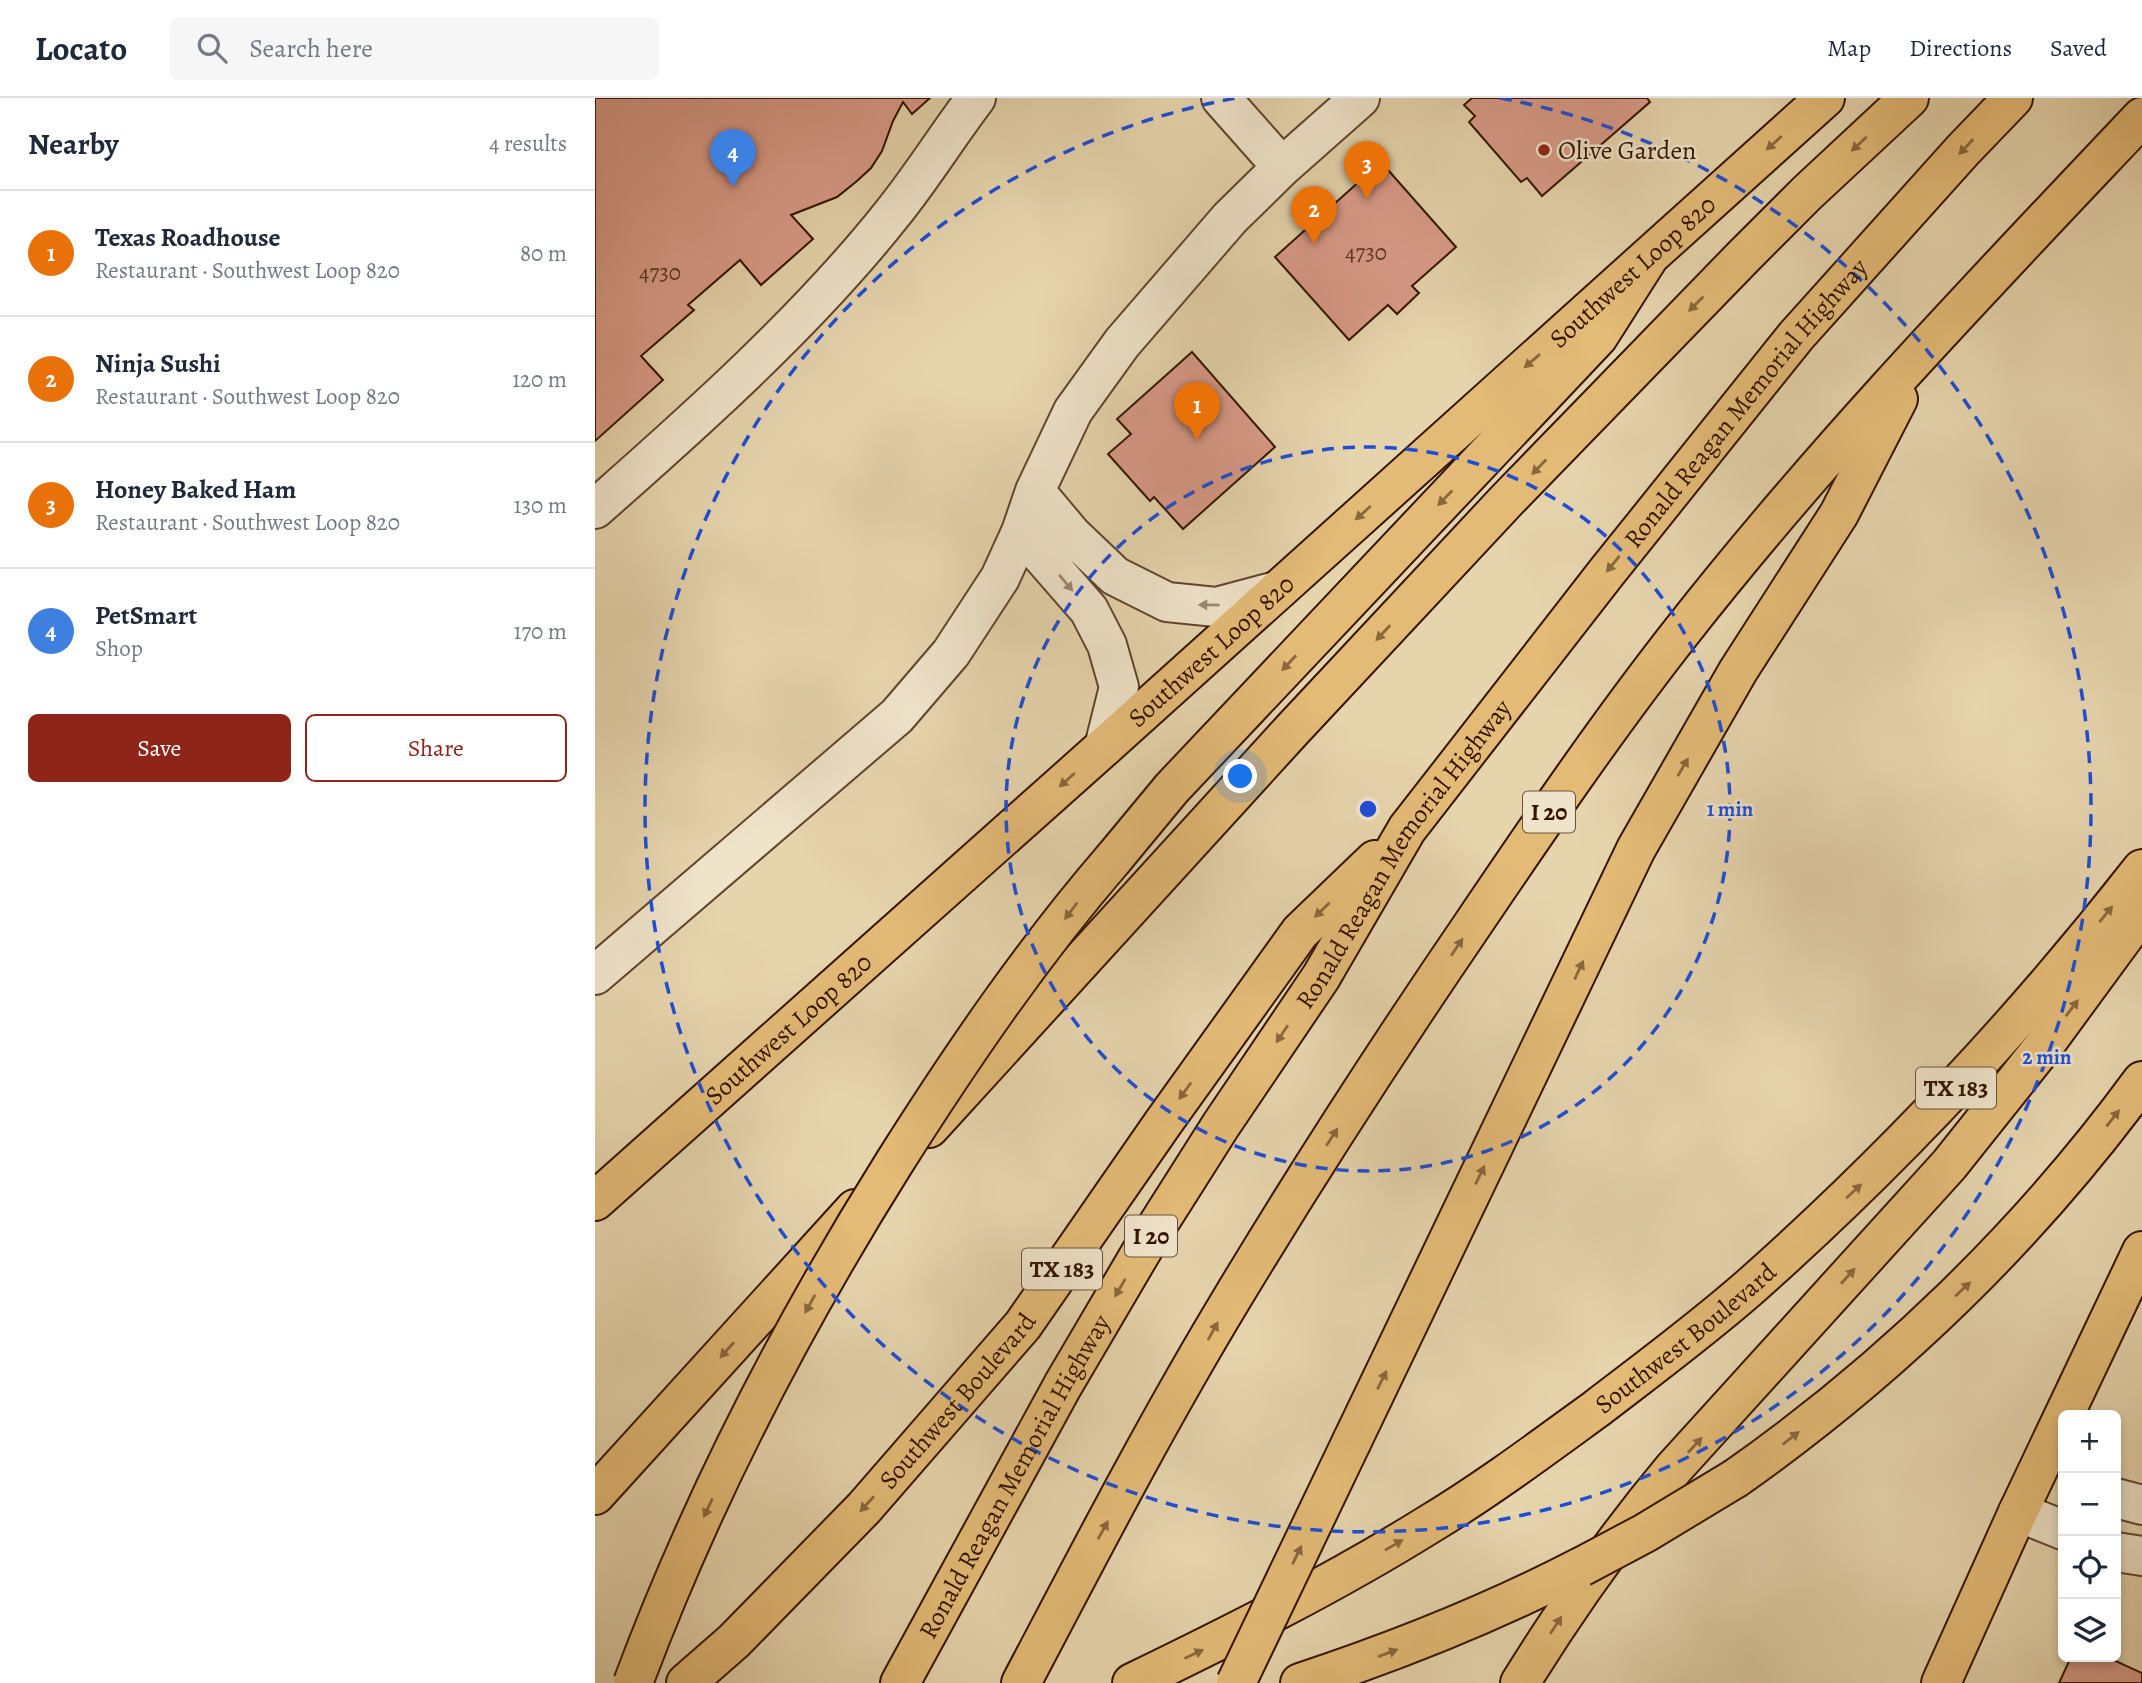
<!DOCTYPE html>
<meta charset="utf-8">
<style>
:root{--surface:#fff;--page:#f6f6f7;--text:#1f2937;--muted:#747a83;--line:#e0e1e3;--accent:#8f2418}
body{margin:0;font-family:Alegreya,serif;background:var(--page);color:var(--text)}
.controls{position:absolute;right:21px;bottom:21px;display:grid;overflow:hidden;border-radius:10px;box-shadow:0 4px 10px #0003}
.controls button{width:63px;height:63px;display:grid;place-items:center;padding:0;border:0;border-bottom:2px solid var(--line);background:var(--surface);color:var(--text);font:35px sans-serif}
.you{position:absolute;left:646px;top:679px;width:24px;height:24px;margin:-18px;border:5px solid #fff;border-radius:50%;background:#1a73e8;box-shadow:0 0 0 10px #1a73e833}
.badge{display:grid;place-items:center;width:46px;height:46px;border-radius:50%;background:var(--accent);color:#fff;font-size:23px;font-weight:700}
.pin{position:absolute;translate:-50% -58px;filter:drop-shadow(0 2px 4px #0008)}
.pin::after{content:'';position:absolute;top:37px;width:24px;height:21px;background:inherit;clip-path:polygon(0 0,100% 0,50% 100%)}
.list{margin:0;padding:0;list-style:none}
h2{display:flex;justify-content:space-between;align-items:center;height:91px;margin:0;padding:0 28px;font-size:30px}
h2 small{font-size:23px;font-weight:400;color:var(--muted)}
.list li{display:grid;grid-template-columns:46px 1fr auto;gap:21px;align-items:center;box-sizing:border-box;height:126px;padding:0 28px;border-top:2px solid var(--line)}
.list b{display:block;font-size:26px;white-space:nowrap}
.list p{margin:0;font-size:23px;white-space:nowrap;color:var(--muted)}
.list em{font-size:23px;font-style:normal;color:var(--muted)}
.actions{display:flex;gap:14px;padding:21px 28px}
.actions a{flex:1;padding:16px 0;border:2px solid var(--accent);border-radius:10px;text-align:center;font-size:24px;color:var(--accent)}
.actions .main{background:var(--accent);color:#fff}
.icon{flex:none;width:38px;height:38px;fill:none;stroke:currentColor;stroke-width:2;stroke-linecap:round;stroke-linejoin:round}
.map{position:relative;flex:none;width:1547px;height:1585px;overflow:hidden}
header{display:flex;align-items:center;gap:42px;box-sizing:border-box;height:98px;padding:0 35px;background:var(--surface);border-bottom:2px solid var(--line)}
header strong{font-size:33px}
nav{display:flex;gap:38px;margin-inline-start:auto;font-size:24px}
.search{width:490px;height:63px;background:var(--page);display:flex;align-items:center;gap:18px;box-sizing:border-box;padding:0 24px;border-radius:10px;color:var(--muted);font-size:26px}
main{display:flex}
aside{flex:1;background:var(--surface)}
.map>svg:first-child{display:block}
.building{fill:#d99a88;stroke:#331401;stroke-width:2}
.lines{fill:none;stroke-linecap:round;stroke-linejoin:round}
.minor-casing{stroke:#60442c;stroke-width:42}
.major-casing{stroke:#331401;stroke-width:42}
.highway-casing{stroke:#331401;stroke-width:42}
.minor{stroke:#efe3ca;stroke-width:38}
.major{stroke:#e3ba76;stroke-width:38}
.highway{stroke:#e3ba76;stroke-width:38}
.highway-bridge-casing{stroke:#331401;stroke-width:42;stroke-linecap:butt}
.highway-bridge{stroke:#e3ba76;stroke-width:38}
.oneway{fill:#8b673c}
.oneway2{fill:#9a8670}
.ring{fill:none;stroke:#1d4ed8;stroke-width:3.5;stroke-dasharray:12 9}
.poi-dot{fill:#8f2418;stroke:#efe3ca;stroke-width:2.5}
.labels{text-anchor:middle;stroke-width:5;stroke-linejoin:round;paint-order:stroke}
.number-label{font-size:23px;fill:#5c3623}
.shield{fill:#efe3ca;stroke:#6b523d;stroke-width:2}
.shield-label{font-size:24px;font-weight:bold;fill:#331401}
.poi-label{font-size:26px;fill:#331401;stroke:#efe3ca;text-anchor:start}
.street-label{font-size:26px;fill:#331401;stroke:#efe3ca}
.centre{fill:#1d4ed8;stroke:#efe3ca;stroke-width:3.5}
.ring-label{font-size:21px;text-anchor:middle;font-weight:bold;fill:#1d4ed8;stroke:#efe3ca;stroke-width:5;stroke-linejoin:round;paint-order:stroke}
</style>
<header>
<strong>Locato</strong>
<div class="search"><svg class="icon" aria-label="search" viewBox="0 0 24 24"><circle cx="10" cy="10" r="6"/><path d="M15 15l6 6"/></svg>Search here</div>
<nav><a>Map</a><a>Directions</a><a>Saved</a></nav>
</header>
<main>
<aside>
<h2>Nearby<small>4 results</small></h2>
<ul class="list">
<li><span class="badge" style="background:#e8710a">1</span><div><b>Texas Roadhouse</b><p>Restaurant · Southwest Loop 820</p></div><em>80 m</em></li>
<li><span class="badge" style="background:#e8710a">2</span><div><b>Ninja Sushi</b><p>Restaurant · Southwest Loop 820</p></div><em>120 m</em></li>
<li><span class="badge" style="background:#e8710a">3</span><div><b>Honey Baked Ham</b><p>Restaurant · Southwest Loop 820</p></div><em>130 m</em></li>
<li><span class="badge" style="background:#3f7fe0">4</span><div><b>PetSmart</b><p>Shop</p></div><em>170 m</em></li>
</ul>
<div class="actions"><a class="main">Save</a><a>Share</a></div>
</aside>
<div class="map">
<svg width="1547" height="1585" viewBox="0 0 1547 1585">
<rect width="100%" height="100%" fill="#e6d4ad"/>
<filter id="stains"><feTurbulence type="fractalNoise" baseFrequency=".00286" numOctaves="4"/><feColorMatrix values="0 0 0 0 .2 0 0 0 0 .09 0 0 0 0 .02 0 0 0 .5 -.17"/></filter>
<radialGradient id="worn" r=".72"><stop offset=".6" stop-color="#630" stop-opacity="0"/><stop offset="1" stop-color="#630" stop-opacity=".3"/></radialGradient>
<path class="building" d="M 0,0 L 335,0 L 317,16 L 308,4 L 298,23 L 287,53 L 276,70 L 262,83 L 242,99 L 196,117 L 218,141 L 166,187 L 145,162 L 93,207 L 99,212 L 46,258 L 68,282 L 0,343 Z
M 877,0 L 1052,0 L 1055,4 L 947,98 L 932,80 L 926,84 L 874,24 L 880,18 L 869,7 Z
M 786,64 L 861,149 L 817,188 L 824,195 L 802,216 L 793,207 L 754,242 L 680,159 Z
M 597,254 L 680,349 L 588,431 L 559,399 L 555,403 L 513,356 L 536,336 L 522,321 Z
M 1476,1559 L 1512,1559 L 1547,1575 L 1547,1585 L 1464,1585 Z"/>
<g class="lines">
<g class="minor-casing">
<path id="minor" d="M 626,0 L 687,69
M 440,393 L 477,437 L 520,478 L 572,504 L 621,509 L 681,493
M 0,411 C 102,321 213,222 297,116 C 327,79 352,38 381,0
M 426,434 L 494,512 L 512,547 L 524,589 L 509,649
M 0,877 L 302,618 L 356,555 L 405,480 L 426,434 L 440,393 L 478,313 L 527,245 L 635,120 L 687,69 L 765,0
M 1521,1400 L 1547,1407
M 1423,1414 L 1468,1432
M 1521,1454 L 1547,1458"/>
</g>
<g class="major-casing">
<g id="major">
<path id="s1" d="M 0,1103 L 509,649 L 1230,0"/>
<path d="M 1346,1585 L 1423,1414 L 1547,1153"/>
</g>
</g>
<g class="highway-casing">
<g id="highway">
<path d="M 519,760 L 577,690 L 1003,239 L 1052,162"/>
<path d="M 334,1030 L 698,631 L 912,402 L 1148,159 L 1212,95 L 1314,0"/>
<path d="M 757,1343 L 1041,751 L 1143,573 L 1244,416 L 1303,301"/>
<path d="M 1141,1380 C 1296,1271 1435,1136 1547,983"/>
<path d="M 0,1397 L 260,1111"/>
<path id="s2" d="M 91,1585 L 139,1543 L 269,1410 L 428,1227 L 568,1025 L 705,834 L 780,762"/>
<path id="s3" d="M 305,1585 L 468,1287 L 555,1139 L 626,1027 L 726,879 L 812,731 L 1011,475 L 1201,238 L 1368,52 L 1418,0"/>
<path d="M 426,1585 C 494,1456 561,1326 636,1202 C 713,1074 794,949 878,826 C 945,727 1013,627 1087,533 C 1229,352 1389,186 1547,19"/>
<path id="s4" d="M 537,1585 C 638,1536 738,1486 833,1427 C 891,1392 946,1351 1001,1311 C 1053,1271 1106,1232 1156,1188 C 1299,1061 1429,922 1547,771"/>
<path d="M 705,1585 C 802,1553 895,1516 986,1469"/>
<path d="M 925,1585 C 972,1509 1022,1438 1079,1370 L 1354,1067 L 1448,949 L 1547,814"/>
</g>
</g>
<use href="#minor" class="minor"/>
<use href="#major" class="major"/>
<use href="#highway" class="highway"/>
<g class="highway-bridge-casing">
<path id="highway-bridge" d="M 986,1469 L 1050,1435 L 1141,1380
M 38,1585 C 106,1403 196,1229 299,1065 C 366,959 437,855 519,760
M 641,1585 L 757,1343"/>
</g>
<use href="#highway-bridge" class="highway-bridge"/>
</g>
<defs><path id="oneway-solid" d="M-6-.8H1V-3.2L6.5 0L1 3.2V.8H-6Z" transform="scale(1.75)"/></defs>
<g class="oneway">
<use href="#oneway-solid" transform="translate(1179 45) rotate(138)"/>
<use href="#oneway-solid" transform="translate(1264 46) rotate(137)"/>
<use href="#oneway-solid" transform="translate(1371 49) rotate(133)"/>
<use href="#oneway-solid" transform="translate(1101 206) rotate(135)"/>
<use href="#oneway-solid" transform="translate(937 263) rotate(139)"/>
<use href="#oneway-solid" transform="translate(944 369) rotate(134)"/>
<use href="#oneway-solid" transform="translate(850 400) rotate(134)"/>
<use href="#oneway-solid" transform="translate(768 415) rotate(138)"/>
<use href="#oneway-solid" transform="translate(1018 466) rotate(129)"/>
<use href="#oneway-solid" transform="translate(788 535) rotate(133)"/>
<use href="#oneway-solid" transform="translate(694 565) rotate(133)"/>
<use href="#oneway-solid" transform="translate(1088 669) rotate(-60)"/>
<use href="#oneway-solid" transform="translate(472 682) rotate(138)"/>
<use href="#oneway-solid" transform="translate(727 812) rotate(136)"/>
<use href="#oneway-solid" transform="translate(476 813) rotate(127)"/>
<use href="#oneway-solid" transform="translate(1511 816) rotate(-51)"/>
<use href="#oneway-solid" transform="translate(862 849) rotate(-56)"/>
<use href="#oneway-solid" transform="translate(984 872) rotate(-65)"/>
<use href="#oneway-solid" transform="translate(1477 910) rotate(-53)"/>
<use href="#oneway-solid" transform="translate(687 936) rotate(124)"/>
<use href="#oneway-solid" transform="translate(590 993) rotate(126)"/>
<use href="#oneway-solid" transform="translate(1518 1020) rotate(-52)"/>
<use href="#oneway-solid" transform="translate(737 1039) rotate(-57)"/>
<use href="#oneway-solid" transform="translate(885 1077) rotate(-64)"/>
<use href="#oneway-solid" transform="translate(1259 1093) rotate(-43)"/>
<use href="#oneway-solid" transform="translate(1253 1178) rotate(-48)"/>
<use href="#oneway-solid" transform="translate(525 1190) rotate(120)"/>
<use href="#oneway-solid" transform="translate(1368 1191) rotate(-43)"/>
<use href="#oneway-solid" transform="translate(215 1206) rotate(119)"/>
<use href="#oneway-solid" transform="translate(618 1233) rotate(-61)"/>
<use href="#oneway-solid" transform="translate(132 1252) rotate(132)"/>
<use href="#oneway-solid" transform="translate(787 1282) rotate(-64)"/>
<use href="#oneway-solid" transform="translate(1196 1340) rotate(-38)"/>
<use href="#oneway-solid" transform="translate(1100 1347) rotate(-47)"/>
<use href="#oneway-solid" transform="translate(272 1406) rotate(132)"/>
<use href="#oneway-solid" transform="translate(113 1410) rotate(115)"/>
<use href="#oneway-solid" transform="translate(508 1432) rotate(-61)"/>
<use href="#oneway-solid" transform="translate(799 1447) rotate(-30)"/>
<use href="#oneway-solid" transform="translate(702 1457) rotate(-64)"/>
<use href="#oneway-solid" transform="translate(961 1527) rotate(-57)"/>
<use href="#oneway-solid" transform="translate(793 1555) rotate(-20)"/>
<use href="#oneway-solid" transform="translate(599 1556) rotate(-25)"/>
</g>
<g class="oneway2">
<use href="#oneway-solid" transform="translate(471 485) rotate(50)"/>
<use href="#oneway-solid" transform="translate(614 507) rotate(-179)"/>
</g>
<g class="ring">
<circle cx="773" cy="711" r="362"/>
<path d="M905 0A723 723 0 1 1 641 0"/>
</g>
<circle class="poi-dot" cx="949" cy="52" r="7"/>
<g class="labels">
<g class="number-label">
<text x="771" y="162">4730</text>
<text x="65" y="182">4730</text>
</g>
<g class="shield">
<rect x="928" y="693.5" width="52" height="41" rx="5"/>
<rect x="1321" y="969.5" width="80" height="41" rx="5"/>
<rect x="530" y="1117.5" width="52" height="41" rx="5"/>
<rect x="427" y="1150.5" width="80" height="41" rx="5"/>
</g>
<g class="shield-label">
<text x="954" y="722">I 20</text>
<text x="1361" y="998">TX 183</text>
<text x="556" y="1146">I 20</text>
<text x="467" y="1179">TX 183</text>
</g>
<g class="poi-label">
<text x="963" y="61">Olive Garden</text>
</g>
<g class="street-label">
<text dy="9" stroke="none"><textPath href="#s1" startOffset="1393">Southwest Loop 820</textPath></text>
<text dy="9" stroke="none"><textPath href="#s3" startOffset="1538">Ronald Reagan Memorial Highway</textPath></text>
<text dy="9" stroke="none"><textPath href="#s1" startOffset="826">Southwest Loop 820</textPath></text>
<text dy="9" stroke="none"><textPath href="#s3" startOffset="971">Ronald Reagan Memorial Highway</textPath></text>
<text dy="9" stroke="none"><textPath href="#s1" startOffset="259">Southwest Loop 820</textPath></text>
<text dy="9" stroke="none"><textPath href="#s4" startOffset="654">Southwest Boulevard</textPath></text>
<text dy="9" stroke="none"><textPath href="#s2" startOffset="392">Southwest Boulevard</textPath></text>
<text dy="9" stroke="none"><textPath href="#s3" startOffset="236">Ronald Reagan Memorial Highway</textPath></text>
</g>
</g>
<circle cx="773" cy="711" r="10" class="centre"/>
<g class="ring-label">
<text x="1135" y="718">1 min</text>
<text x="1452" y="966">2 min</text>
</g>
<rect width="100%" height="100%" filter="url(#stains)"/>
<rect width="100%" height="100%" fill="url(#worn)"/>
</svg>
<div class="controls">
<button>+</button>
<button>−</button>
<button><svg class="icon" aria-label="locate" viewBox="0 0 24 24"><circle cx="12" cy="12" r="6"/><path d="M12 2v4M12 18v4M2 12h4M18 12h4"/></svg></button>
<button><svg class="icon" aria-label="layers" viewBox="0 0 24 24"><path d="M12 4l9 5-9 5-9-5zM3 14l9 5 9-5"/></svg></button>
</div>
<div class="you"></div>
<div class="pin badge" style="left:602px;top:342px;background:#e8710a">1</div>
<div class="pin badge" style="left:719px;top:146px;background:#e8710a">2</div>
<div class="pin badge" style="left:772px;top:101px;background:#e8710a">3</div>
<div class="pin badge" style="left:138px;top:89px;background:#3f7fe0">4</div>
</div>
</main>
